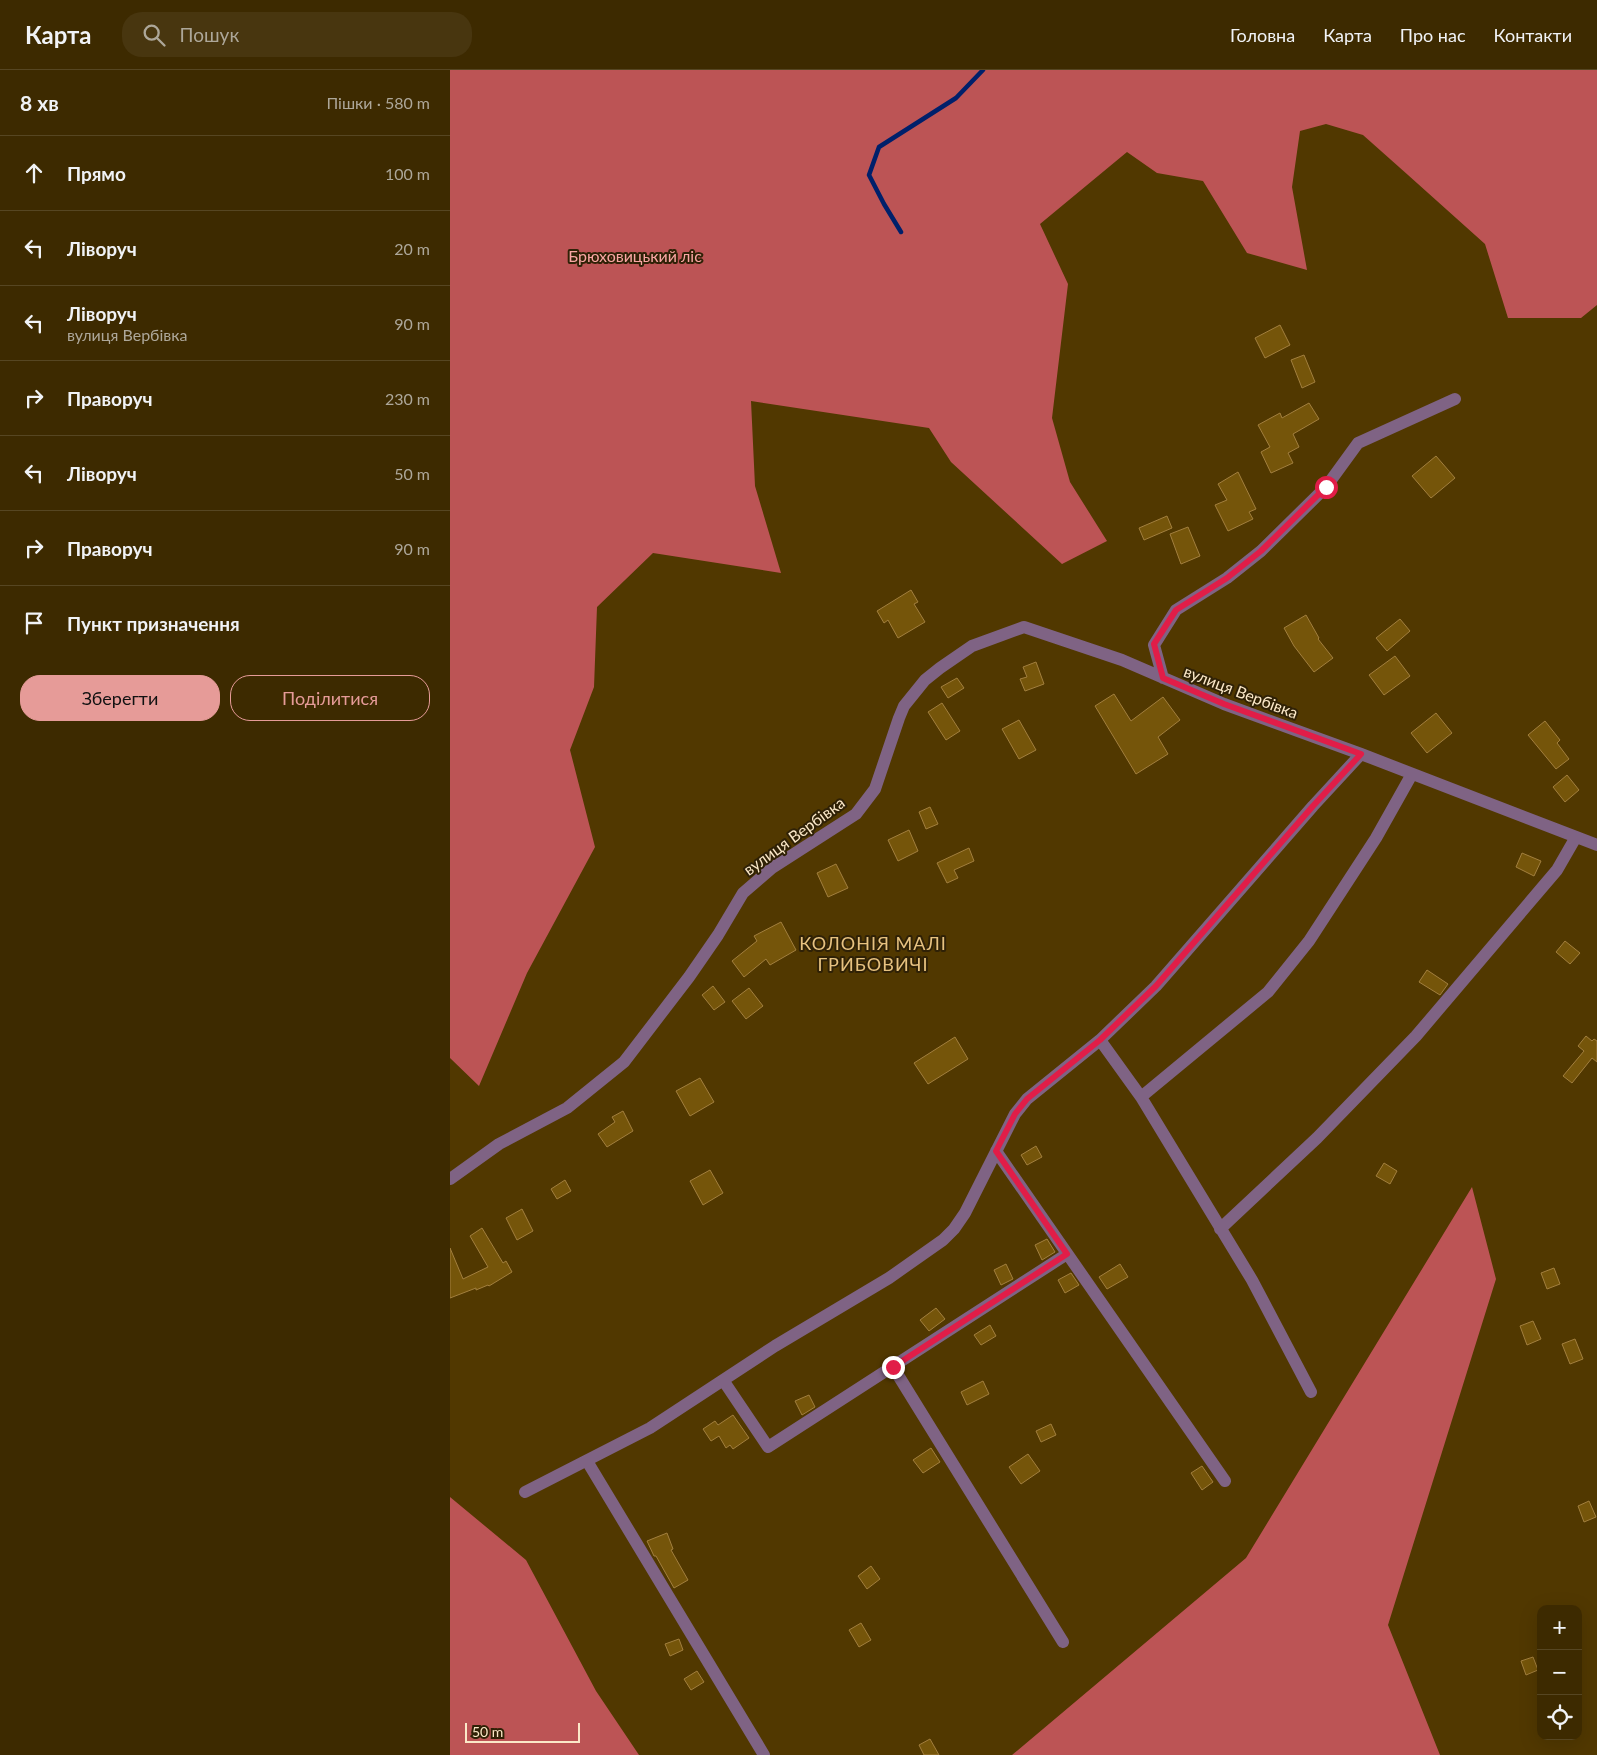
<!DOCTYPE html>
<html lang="uk">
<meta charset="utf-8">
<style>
:root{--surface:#3d2a00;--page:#48360f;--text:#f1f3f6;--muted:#ada799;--line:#564622;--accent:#e69b98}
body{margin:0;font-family:Lato,sans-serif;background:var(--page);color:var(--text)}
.controls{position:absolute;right:15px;bottom:15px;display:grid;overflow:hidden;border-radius:10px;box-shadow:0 5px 20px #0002}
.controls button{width:45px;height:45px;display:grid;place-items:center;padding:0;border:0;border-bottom:1px solid var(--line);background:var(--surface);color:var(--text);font:25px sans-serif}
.scale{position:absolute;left:15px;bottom:12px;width:115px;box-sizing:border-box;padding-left:5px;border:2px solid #fbe8c8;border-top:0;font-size:14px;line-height:18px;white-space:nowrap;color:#fbe8c8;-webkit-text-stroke:4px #2f2106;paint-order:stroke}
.stop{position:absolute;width:15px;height:15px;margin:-11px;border:4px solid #e11d48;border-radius:50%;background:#fff}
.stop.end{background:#e11d48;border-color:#fff;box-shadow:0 1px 5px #0008}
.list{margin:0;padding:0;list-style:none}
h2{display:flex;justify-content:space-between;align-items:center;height:65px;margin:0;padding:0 20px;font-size:21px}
h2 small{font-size:16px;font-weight:400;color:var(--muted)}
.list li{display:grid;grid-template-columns:32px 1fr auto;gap:15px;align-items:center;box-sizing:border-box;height:75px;padding:0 20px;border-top:1px solid var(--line)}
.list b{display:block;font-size:19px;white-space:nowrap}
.list p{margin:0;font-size:16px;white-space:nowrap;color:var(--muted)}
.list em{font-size:16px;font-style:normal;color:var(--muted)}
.actions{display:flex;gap:10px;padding:15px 20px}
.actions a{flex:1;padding:11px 0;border:1px solid var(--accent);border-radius:20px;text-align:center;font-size:18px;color:var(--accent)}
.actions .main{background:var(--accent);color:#111}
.icon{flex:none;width:28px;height:28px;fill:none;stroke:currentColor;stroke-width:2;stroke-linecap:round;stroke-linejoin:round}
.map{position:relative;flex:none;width:1147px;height:1685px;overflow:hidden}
header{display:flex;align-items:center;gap:30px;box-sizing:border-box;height:70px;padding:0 25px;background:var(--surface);border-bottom:1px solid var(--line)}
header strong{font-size:24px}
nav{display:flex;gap:28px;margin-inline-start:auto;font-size:18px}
.search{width:350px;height:45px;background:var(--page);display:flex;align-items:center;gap:12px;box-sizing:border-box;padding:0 18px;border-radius:20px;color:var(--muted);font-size:19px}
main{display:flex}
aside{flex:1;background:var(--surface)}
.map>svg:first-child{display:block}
.forest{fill:#bc5455}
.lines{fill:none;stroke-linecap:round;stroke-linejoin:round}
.stream{stroke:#00206b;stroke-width:4.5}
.building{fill:#75550a;stroke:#a27f3e}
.street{stroke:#7f6384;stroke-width:12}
.route{stroke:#e11d48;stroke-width:6}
.labels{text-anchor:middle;stroke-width:4;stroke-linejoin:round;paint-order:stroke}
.park-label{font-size:16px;fill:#faa6a4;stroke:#2f2106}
.street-label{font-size:16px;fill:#fbe8c8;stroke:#2f2106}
.neighbourhood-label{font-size:18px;letter-spacing:1px;fill:#e7c280;stroke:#2f2106}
</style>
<header>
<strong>Карта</strong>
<div class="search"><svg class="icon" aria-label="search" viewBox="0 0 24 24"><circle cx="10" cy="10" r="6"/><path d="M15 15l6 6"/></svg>Пошук</div>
<nav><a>Головна</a><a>Карта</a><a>Про нас</a><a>Контакти</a></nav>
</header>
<main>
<aside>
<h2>8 хв<small>Пішки · 580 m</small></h2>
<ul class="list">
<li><svg class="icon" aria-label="ahead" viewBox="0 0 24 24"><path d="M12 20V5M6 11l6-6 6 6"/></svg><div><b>Прямо</b></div><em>100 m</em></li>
<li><svg class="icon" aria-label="left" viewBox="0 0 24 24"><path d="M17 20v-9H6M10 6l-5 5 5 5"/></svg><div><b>Ліворуч</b></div><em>20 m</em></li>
<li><svg class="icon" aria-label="left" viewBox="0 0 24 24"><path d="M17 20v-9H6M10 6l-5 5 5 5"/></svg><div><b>Ліворуч</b><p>вулиця Вербівка</p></div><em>90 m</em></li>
<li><svg class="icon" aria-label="right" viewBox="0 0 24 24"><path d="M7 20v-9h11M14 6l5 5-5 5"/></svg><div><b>Праворуч</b></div><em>230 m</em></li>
<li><svg class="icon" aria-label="left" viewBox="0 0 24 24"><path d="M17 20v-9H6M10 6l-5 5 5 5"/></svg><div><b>Ліворуч</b></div><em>50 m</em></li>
<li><svg class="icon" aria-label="right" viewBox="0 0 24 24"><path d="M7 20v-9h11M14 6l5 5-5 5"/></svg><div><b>Праворуч</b></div><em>90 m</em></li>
<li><svg class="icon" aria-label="arrive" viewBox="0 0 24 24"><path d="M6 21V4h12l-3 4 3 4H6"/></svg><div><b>Пункт призначення</b></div></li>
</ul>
<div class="actions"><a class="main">Зберегти</a><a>Поділитися</a></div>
</aside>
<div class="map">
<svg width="1147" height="1685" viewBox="0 0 1147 1685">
<rect width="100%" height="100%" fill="#513800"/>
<path class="forest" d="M 0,0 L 1147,0 L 1147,235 L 1131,248 L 1058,248 L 1035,174 L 958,105 L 913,65 L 876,54 L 850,61 L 842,117 L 857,200 L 797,183 L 753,111 L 707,103 L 677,82 L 590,154 L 618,214 L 602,348 L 620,412 L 657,471 L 612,494 L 501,392 L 479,358 L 301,331 L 305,416 L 331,503 L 203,483 L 147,537 L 144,617 L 120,680 L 145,777 L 77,903 L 29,1016 L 0,988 Z
M 1022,1117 L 1046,1209 L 938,1555 L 990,1685 L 562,1685 L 796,1488 Z
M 0,1427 L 76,1490 L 146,1621 L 189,1685 L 0,1685 Z"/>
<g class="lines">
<path class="stream" d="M 451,162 L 434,134 L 419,105 L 429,77 L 506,28 L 533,0"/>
</g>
<path class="building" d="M 830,255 L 840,275 L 815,288 L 805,268 Z
M 854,285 L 865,312 L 852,318 L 841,290 Z
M 859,333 L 869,349 L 843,364 L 849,377 L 838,383 L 843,393 L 821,403 L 811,382 L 820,377 L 808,355 L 830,343 L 832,348 Z
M 986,386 L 1005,408 L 981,428 L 962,406 Z
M 788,402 L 806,439 L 799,442 L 803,449 L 778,461 L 765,435 L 777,430 L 768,414 Z
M 717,446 L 722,458 L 694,470 L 689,458 Z
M 738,457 L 750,486 L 731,494 L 720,464 Z
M 461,520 L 468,532 L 464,534 L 475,552 L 448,568 L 438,550 L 434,553 L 427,541 Z
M 856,545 L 869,568 L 868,569 L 883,588 L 864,602 L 844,576 L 834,558 Z
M 950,549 L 960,561 L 937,581 L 926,568 Z
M 945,586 L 960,606 L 934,625 L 919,605 Z
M 586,592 L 594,614 L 575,621 L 570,609 L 577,607 L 573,597 Z
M 507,608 L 514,618 L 498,628 L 491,617 Z
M 664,624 L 681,651 L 713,627 L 730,650 L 708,667 L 718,684 L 686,704 L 645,636 Z
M 492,633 L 510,661 L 496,670 L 478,642 Z
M 986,643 L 1002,663 L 977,683 L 961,663 Z
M 569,650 L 586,680 L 569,689 L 552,659 Z
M 1095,651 L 1110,670 L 1107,673 L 1119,689 L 1106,699 L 1078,665 Z
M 1117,705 L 1129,720 L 1115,732 L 1103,717 Z
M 480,737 L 488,754 L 476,759 L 469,742 Z
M 459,760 L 468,781 L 448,791 L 438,770 Z
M 519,778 L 524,791 L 504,800 L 508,808 L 497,813 L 487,793 Z
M 1072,783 L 1091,791 L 1084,806 L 1066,797 Z
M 386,794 L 398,818 L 378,827 L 367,803 Z
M 331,852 L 346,880 L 320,895 L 316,889 L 294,907 L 282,891 L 307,871 L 304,866 Z
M 1115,871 L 1130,883 L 1120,894 L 1106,882 Z
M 977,900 L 998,914 L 990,925 L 969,912 Z
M 263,916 L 275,932 L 264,940 L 252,925 Z
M 299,918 L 313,936 L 296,949 L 282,931 Z
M 1136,966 L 1142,971 L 1144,969 L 1147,971 L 1147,992 L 1142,988 L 1122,1013 L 1113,1006 L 1134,981 L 1128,976 Z
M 505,967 L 518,989 L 478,1014 L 464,993 Z
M 250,1008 L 264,1032 L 240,1046 L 226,1021 Z
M 173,1041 L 183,1061 L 157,1077 L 148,1064 L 165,1052 L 162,1047 Z
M 586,1076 L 592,1087 L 577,1095 L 571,1085 Z
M 934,1093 L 947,1101 L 940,1114 L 926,1106 Z
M 260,1100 L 273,1123 L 253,1135 L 240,1111 Z
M 115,1110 L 121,1121 L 107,1129 L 101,1119 Z
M 72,1139 L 83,1161 L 67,1170 L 56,1148 Z
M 32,1158 L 53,1193 L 56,1191 L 62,1202 L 39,1216 L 38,1215 L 26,1220 L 26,1218 L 0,1228 L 0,1178 L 13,1209 L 38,1197 L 20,1166 Z
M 597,1169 L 605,1182 L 592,1190 L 585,1175 Z
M 556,1194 L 563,1209 L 551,1215 L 544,1200 Z
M 670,1194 L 678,1207 L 657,1219 L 649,1207 Z
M 1104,1198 L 1110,1214 L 1097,1219 L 1091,1203 Z
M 621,1203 L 629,1215 L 615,1223 L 608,1210 Z
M 486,1238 L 495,1249 L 479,1261 L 470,1250 Z
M 1083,1251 L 1091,1269 L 1077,1275 L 1070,1256 Z
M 540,1255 L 546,1266 L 531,1275 L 524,1265 Z
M 1125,1269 L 1133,1289 L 1120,1294 L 1112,1274 Z
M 533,1311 L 539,1324 L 517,1335 L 511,1322 Z
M 359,1325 L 365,1337 L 352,1345 L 345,1331 Z
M 283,1345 L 299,1368 L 283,1379 L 280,1375 L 276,1378 L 269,1366 L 261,1371 L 253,1359 L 265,1351 L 268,1355 Z
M 601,1354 L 606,1365 L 591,1372 L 586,1361 Z
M 481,1378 L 490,1392 L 473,1403 L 463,1390 Z
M 578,1384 L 590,1401 L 571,1414 L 559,1397 Z
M 752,1396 L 763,1412 L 752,1420 L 741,1403 Z
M 1139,1431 L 1146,1447 L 1134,1452 L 1128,1436 Z
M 217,1463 L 223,1479 L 221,1480 L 238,1510 L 224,1518 L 206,1486 L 204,1486 L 197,1471 Z
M 421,1496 L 430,1509 L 417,1519 L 408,1506 Z
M 411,1553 L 421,1570 L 409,1577 L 399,1560 Z
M 229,1569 L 233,1580 L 220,1586 L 215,1574 Z
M 1083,1587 L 1088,1600 L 1076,1605 L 1071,1591 Z
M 247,1601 L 254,1612 L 241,1620 L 234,1609 Z
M 480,1669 L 489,1685 L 474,1685 L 469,1675 Z"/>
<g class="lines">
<path class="street" d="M 713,608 L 704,575 L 726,540 L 777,508 L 811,481 L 876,417 L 908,373 L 1005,329
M 650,970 L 691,1027 L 802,1210 L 861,1322
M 691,1027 L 818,922 L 859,871 L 926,768 L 962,704
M 546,1081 L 775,1411
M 0,1109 L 49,1074 L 117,1038 L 174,992 L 239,907 L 268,865 L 293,823 L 322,798 L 406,744 L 425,719 L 449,648 L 454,636 L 475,610 L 490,598 L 522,576 L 574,557 L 672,590 L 774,634 L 911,684 L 1147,775
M 770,1159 L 867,1068 L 966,966 L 1107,800 L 1126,767
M 443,1297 L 613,1572
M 273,1310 L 318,1377 L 617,1184
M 137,1391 L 314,1685
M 75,1422 L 200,1358 L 325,1276 L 439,1208 L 493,1170 L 504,1159 L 515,1143 L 565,1044 L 577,1029 L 650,970 L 706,916 L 863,736 L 911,684"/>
</g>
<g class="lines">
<path class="route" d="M 443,1297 L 617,1184 L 546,1081 L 565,1044 L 577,1029 L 650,970 L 706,916 L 863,736 L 911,684 L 774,634 L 713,608 L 704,574 L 726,540 L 777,508 L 811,481 L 876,417"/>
</g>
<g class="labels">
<g class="park-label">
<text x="185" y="192">Брюховицький ліс</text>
</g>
<g class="street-label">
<text transform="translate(791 622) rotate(21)" y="6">вулиця Вербівка</text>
<text transform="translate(344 766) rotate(-36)" y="6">вулиця Вербівка</text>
</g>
<g class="neighbourhood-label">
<text x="423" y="880">КОЛОНІЯ МАЛІ<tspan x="423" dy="21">ГРИБОВИЧІ</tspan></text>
</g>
</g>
</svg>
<div class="controls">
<button>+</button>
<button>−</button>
<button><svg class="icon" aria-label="locate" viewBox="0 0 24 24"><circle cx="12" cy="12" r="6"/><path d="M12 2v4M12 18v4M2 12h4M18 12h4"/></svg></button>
</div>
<div class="scale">50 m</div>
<div class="stop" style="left:876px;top:417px"></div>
<div class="stop end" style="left:443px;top:1297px"></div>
</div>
</main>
